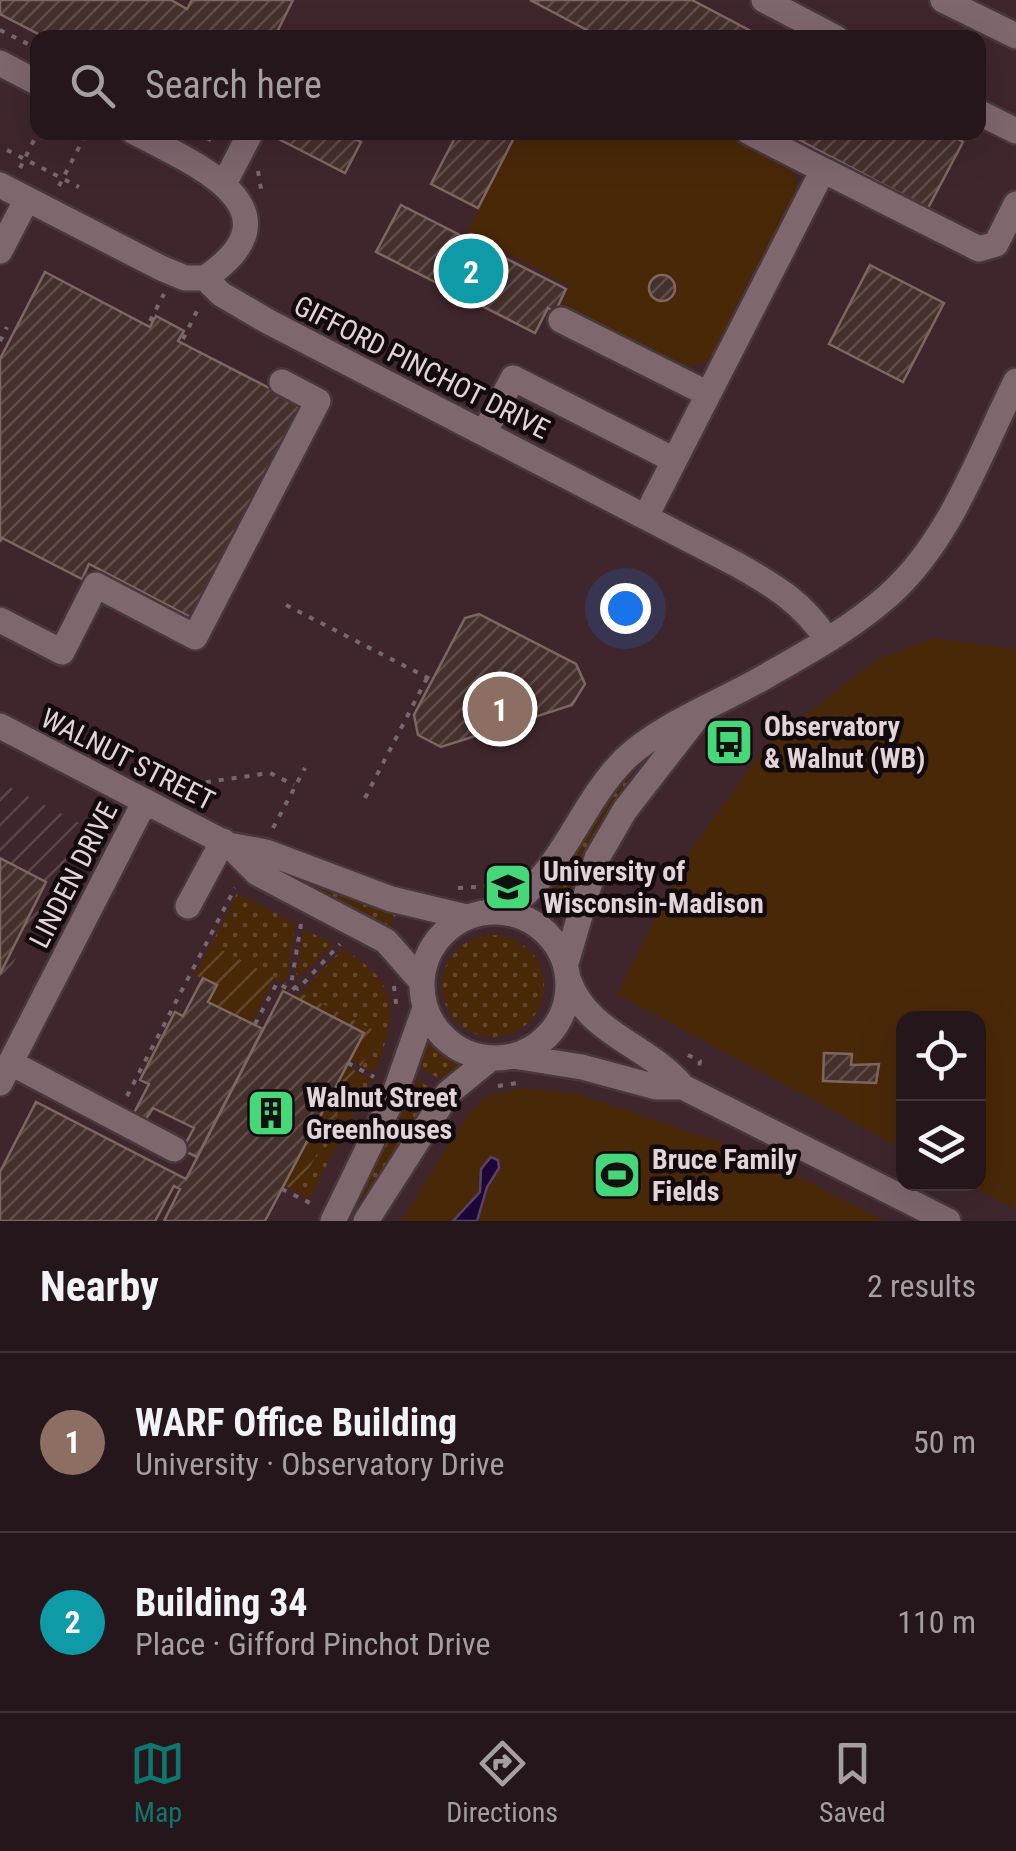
<!DOCTYPE html>
<meta charset="utf-8">
<style>
:root{--surface:#24161a;--page:#302327;--text:#f1f3f6;--muted:#a39fa2;--line:#413539;--accent:#0f766e}
body{margin:0;font-family:"Roboto Condensed",sans-serif;background:var(--page);color:var(--text)}
.controls{position:absolute;right:30px;bottom:30px;display:grid;overflow:hidden;border-radius:20px;box-shadow:0 10px 40px #0002}
.controls button{width:90px;height:90px;display:grid;place-items:center;padding:0;border:0;border-bottom:2px solid var(--line);background:var(--surface);color:var(--text);font:50px sans-serif}
.you{position:absolute;left:625px;top:608px;width:35px;height:35px;margin:-25px;border:8px solid #fff;border-radius:50%;background:#1a73e8;box-shadow:0 0 0 15px #1a73e833}
.badge{display:grid;place-items:center;width:65px;height:65px;border-radius:50%;background:var(--accent);color:#fff;font-size:32px;font-weight:700}
.pin{position:absolute;translate:-50% -50%;border:5px solid #fff;box-shadow:0 2px 10px #0006}
.list{margin:0;padding:0;list-style:none}
h2{display:flex;justify-content:space-between;align-items:center;height:130px;margin:0;padding:0 40px;font-size:42px}
h2 small{font-size:32px;font-weight:400;color:var(--muted)}
.list li{display:grid;grid-template-columns:65px 1fr auto;gap:30px;align-items:center;box-sizing:border-box;height:180px;padding:0 40px;border-top:2px solid var(--line)}
.list b{display:block;font-size:38px;white-space:nowrap}
.list p{margin:0;font-size:32px;white-space:nowrap;color:var(--muted)}
.list em{font-size:32px;font-style:normal;color:var(--muted)}
.icon{flex:none;width:55px;height:55px;fill:none;stroke:currentColor;stroke-width:2;stroke-linecap:round;stroke-linejoin:round}
.map{position:relative;flex:none;width:1016px;height:1221px;overflow:hidden}
.search{position:absolute;background:var(--surface);box-shadow:0 10px 40px #0002;left:30px;right:30px;top:30px;height:110px;display:flex;align-items:center;gap:25px;box-sizing:border-box;padding:0 35px;border-radius:20px;color:var(--muted);font-size:38px}
.sheet{height:490px;background:var(--surface)}
nav{display:flex;justify-content:space-around;align-items:center;box-sizing:border-box;height:140px;border-top:2px solid var(--line);background:var(--surface);font-size:28px;color:var(--muted)}
nav a{display:grid;justify-items:center;gap:5px}
nav .on{color:var(--accent)}
.map>svg:first-child{display:block}
.built{fill:#3f262d;fill-rule:evenodd}
.industrial{fill:url(#industrial-furrows)}
.grass{fill:url(#grass-dots)}
.park{fill:#492808}
.garden{fill:url(#garden-furrows)}
.water{fill:#1c0537;stroke:#574367;stroke-width:2.5}
.building{fill:url(#building-hatch);stroke:#7e6661;stroke-width:2.5}
.lines{fill:none;stroke-linecap:round;stroke-linejoin:round}
.minor-casing{stroke:#48383d;stroke-width:30}
.path{stroke:#78676c;stroke-width:4;stroke-dasharray:5 8;stroke-linecap:butt}
.minor{stroke:#7f676e;stroke-width:25}
.labels{text-anchor:middle;stroke-width:9;stroke-linejoin:round;paint-order:stroke}
.street-label{font-size:28px;fill:#e2d4d8;stroke:#120a0c}
.poi-label{font-size:28px;font-weight:bold;fill:#e2d4d8;stroke:#120a0c;text-anchor:start}
</style>
<div class="map">
<svg width="1016" height="1221" viewBox="0 0 1016 1221">
<defs>
<pattern id="industrial-furrows" width="10" height="10" patternUnits="userSpaceOnUse" patternTransform="scale(2.5)"><rect width="10" height="10" fill="#3f262d"/><path d="M-1 1l2-2M0 10L10 0M9 11l2-2" fill="none" stroke="#5a454b"/></pattern>
<pattern id="grass-dots" width="8" height="8" patternUnits="userSpaceOnUse" patternTransform="scale(2.5)"><rect width="8" height="8" fill="#492808"/><path d="M2 2h.1M6 6h.1" fill="none" stroke="#63462b" stroke-width="1.8" stroke-linecap="round"/></pattern>
<pattern id="garden-furrows" width="10" height="10" patternUnits="userSpaceOnUse" patternTransform="scale(2.5)"><rect width="10" height="10" fill="#492808"/><path d="M-1 1l2-2M0 10L10 0M9 11l2-2" fill="none" stroke="#63462b"/></pattern>
<pattern id="building-hatch" width="6" height="6" patternUnits="userSpaceOnUse" patternTransform="scale(2.5)"><rect width="6" height="6" fill="#45302c"/><path d="M-1 1l2-2M0 6l6-6M5 7l2-2" fill="none" stroke="#604d4a"/></pattern>
</defs>
<rect width="100%" height="100%" fill="#301d23"/>
<path class="built" d="M 0,0 L 1016,0 L 1016,1221 L 0,1221 ZM 38,38 L 978,38 L 978,132 L 38,132 ZM 904,1018 L 978,1018 L 978,1184 L 904,1184 Z"/>
<path class="industrial" d="M 0,782 L 85,826 L 0,988 Z"/>
<path class="grass" d="M 630,770 L 633,772 L 594,840 L 572,895 L 554,884 L 591,819 Z
M 282,870 L 397,913 L 387,932 L 280,874 Z
M 237,893 L 295,923 L 286,984 L 211,945 Z
M 304,929 L 334,944 L 298,978 L 296,973 Z
M442 986a51 51 0 1 1 102 0a51 51 0 1 1-102 0Z
M 342,949 C 402,982 397,1014 375,1073 L 361,1066 L 379,1033 L 301,993 Z
M 426,1043 L 460,1066 L 443,1081 L 418,1066 Z
M 359,1073 L 371,1079 L 342,1136 L 329,1129 Z
M 414,1078 L 434,1090 L 354,1221 L 343,1221 Z
M 326,1136 L 339,1142 L 309,1199 L 297,1192 Z"/>
<path class="park" d="M 519,133 L 727,133 L 791,170 L 797,183 L 795,199 L 716,352 L 700,365 L 681,365 L 562,304 L 570,286 L 467,232 Z
M 933,638 L 1016,649 L 1016,1209 L 967,1184 L 978,1184 L 978,1018 L 904,1018 L 903,1149 L 617,994 L 688,854 L 765,747 L 876,660 Z
M 524,1088 L 578,1094 L 752,1153 L 885,1221 L 401,1221 L 469,1113 L 486,1097 Z"/>
<path class="garden" d="M 211,944 L 275,978 L 251,1023 L 208,1002 L 216,985 L 195,975 Z
M 301,993 L 379,1033 L 361,1066 L 350,1060 L 364,1033 L 297,999 Z
M 347,1066 L 359,1073 L 329,1129 L 317,1123 Z
M 313,1129 L 326,1136 L 297,1192 L 284,1185 Z"/>
<path class="water" d="M 491,1157 L 498,1160 L 499,1168 L 487,1187 L 477,1221 L 453,1221 L 480,1192 L 481,1169 Z"/>
<path class="building" d="M 0,0 L 171,0 L 187,9 L 192,0 L 293,0 L 274,38 L 46,38 L 0,14 Z
M 530,0 L 692,0 L 764,38 L 602,38 Z
M 265,132 L 341,132 L 361,142 L 345,173 Z
M 458,132 L 517,132 L 478,208 L 431,184 Z
M 784,132 L 946,132 L 963,142 L 928,208 Z
M 401,205 L 566,289 L 555,312 L 548,308 L 535,333 L 376,252 Z
M 870,265 L 944,303 L 903,382 L 829,344 Z
M 45,272 L 150,327 L 156,316 L 184,331 L 178,341 L 304,406 L 194,619 L 89,564 L 82,579 L 2,538 L 0,542 L 0,359 Z
M649 288a13 13 0 1 1 26 0a13 13 0 1 1-26 0Z
M 479,614 L 576,664 L 585,684 L 572,705 L 441,747 L 418,735 L 414,715 L 465,618 Z
M 0,858 L 46,882 L 0,974 Z
M 203,978 L 217,985 L 208,1002 L 263,1029 L 197,1157 L 182,1150 L 194,1128 L 153,1108 L 146,1119 L 134,1113 L 149,1084 L 140,1080 L 175,1012 L 183,1016 Z
M 283,991 L 364,1033 L 265,1221 L 164,1221 L 180,1189 L 174,1186 L 155,1221 L 0,1221 L 0,1172 L 36,1102 L 186,1179 Z
M 824,1053 L 852,1054 L 851,1065 L 879,1064 L 876,1083 L 823,1081 Z"/>
<g class="lines">
<g class="minor-casing">
<path id="minor" d="M 764,0 L 836,38
M 943,0 L 1016,36
M 0,63 L 38,83
M 978,112 L 1016,131
M 134,132 C 191,162 307,209 205,278
M 749,132 L 823,170
M 225,182 L 251,132
M 0,185 L 161,268 L 185,278 L 205,278 L 221,294 L 269,322 L 736,564 C 773,585 804,603 827,640
M 0,251 L 27,199
M 561,320 L 708,394
M 484,433 L 513,378 L 674,460
M 646,516 L 823,170 L 979,249 L 996,244 L 1016,204
M 0,620 L 62,652 L 96,585 L 195,637 L 318,401 L 282,382
M 0,726 L 229,845 L 266,852 L 391,899 L 466,917
M 229,845 L 257,873 L 386,941 L 421,981
M 188,906 L 223,841
M 502,911 C 564,874 576,808 625,759 C 660,725 724,701 768,675 C 810,651 853,627 889,595 C 950,541 980,453 1016,381
M422 985a73 73 0 1 1 146 0a73 73 0 1 1-146 0Z
M 566,963 L 597,858 L 625,810 L 698,716
M 569,981 C 588,1034 649,1045 683,1087 L 948,1221
M 513,1056 L 582,1067 L 656,1087 L 683,1087
M 11,1063 L 174,1149
M 0,1083 L 145,801
M 333,1221 L 395,1093 L 425,1008
M 366,1221 L 448,1093 L 491,1058"/>
</g>
<path class="path" d="M 0,30 L 38,49
M 195,132 L 218,144
M 7,150 L 79,187
M 20,168 L 38,132
M 258,171 L 262,195
M 59,186 L 87,132
M 150,321 L 164,294
M 183,339 L 199,307
M 0,341 L 7,327
M 286,605 L 432,680
M 193,784 L 270,773 L 294,785
M 365,798 L 427,678
M 273,828 L 305,768
M 458,888 L 493,886
M 301,924 L 291,985 L 298,989 L 340,944
M 394,986 L 397,1011
M 255,1024 L 277,983 L 292,991 L 295,987
M 688,1055 L 700,1061 L 699,1068
M 348,1063 L 374,1077
M 498,1086 L 518,1083
M 127,1096 L 235,888
M 315,1126 L 344,1142
M 282,1189 L 312,1204"/>
<use href="#minor" class="minor"/>
</g>
<defs>
<g id="bus-square" transform="scale(2.5)"><rect x="-9" y="-9" width="18" height="18" rx="4" fill="#46d779" stroke="#120a0c"/><path d="M-5-6H5V4H4V6H2V4H-2V6H-4V4H-5ZM-3.5-4V0h7V-4ZM-3.5 1.2v1.5H-2V1.2ZM2 1.2v1.5H3.5V1.2Z" fill="#111"/></g>
<g id="university-square" transform="scale(2.5)"><rect x="-9" y="-9" width="18" height="18" rx="4" fill="#46d779" stroke="#120a0c"/><path d="M0-5L7-2L0 1L-7-2ZM-4 1L0 2.5L4 1V4Q0 6-4 4Z" fill="#111"/></g>
<g id="building-square" transform="scale(2.5)"><rect x="-9" y="-9" width="18" height="18" rx="4" fill="#46d779" stroke="#120a0c"/><path d="M-4-6H4V6H1V3H-1V6H-4ZM-2.5-4.3h1.7v1.8h-1.7ZM.8-4.3h1.7v1.8H.8ZM-2.5-1h1.7V.8h-1.7ZM.8-1h1.7V.8H.8Z" fill="#111"/></g>
<g id="stadium-square" transform="scale(2.5)"><rect x="-9" y="-9" width="18" height="18" rx="4" fill="#46d779" stroke="#120a0c"/><path d="M0-5a6.5 5 0 1 0 0 10a6.5 5 0 1 0 0-10ZM-3.5-1.8h7v3.6h-7Z" fill="#111"/></g>
</defs>
<g fill-rule="evenodd">
<use href="#bus-square" x="729" y="742"/>
<use href="#university-square" x="508" y="887"/>
<use href="#building-square" x="271" y="1113"/>
<use href="#stadium-square" x="617" y="1175"/>
</g>
<g class="labels">
<g class="street-label">
<text transform="translate(422 367) rotate(27)" y="10">GIFFORD PINCHOT DRIVE</text>
<text transform="translate(128 759) rotate(27)" y="10">WALNUT STREET</text>
<text transform="translate(73 875) rotate(-63)" y="10">LINDEN DRIVE</text>
</g>
<g class="poi-label">
<text x="764" y="736">Observatory<tspan x="764" dy="32">&amp; Walnut (WB)</tspan></text>
<text x="543" y="881">University of<tspan x="543" dy="32">Wisconsin-Madison</tspan></text>
<text x="306" y="1107">Walnut Street<tspan x="306" dy="32">Greenhouses</tspan></text>
<text x="652" y="1169">Bruce Family<tspan x="652" dy="32">Fields</tspan></text>
</g>
</g>
</svg>
<div class="controls">
<button><svg class="icon" aria-label="locate" viewBox="0 0 24 24"><circle cx="12" cy="12" r="6"/><path d="M12 2v4M12 18v4M2 12h4M18 12h4"/></svg></button>
<button><svg class="icon" aria-label="layers" viewBox="0 0 24 24"><path d="M12 4l9 5-9 5-9-5zM3 14l9 5 9-5"/></svg></button>
</div>
<div class="you"></div>
<div class="pin badge" style="left:500px;top:709px;background:#8d6e63">1</div>
<div class="pin badge" style="left:471px;top:271px;background:#0f9aa8">2</div>
<div class="search"><svg class="icon" aria-label="search" viewBox="0 0 24 24"><circle cx="10" cy="10" r="6"/><path d="M15 15l6 6"/></svg>Search here</div>
</div>
<section class="sheet">
<h2>Nearby<small>2 results</small></h2>
<ul class="list">
<li><span class="badge" style="background:#8d6e63">1</span><div><b>WARF Office Building</b><p>University · Observatory Drive</p></div><em>50 m</em></li>
<li><span class="badge" style="background:#0f9aa8">2</span><div><b>Building 34</b><p>Place · Gifford Pinchot Drive</p></div><em>110 m</em></li>
</ul>
</section>
<nav>
<a class="on"><svg class="icon" aria-label="map" viewBox="0 0 24 24"><path d="M3 6l6-2 6 2 6-2v14l-6 2-6-2-6 2zM9 4v14M15 6v14"/></svg>Map</a>
<a><svg class="icon" aria-label="directions" viewBox="0 0 24 24"><path d="M12 3l9 9-9 9-9-9zM9 14v-3h6M13 9l2 2-2 2"/></svg>Directions</a>
<a><svg class="icon" aria-label="saved" viewBox="0 0 24 24"><path d="M7 4h10v16l-5-4-5 4z"/></svg>Saved</a>
</nav>
